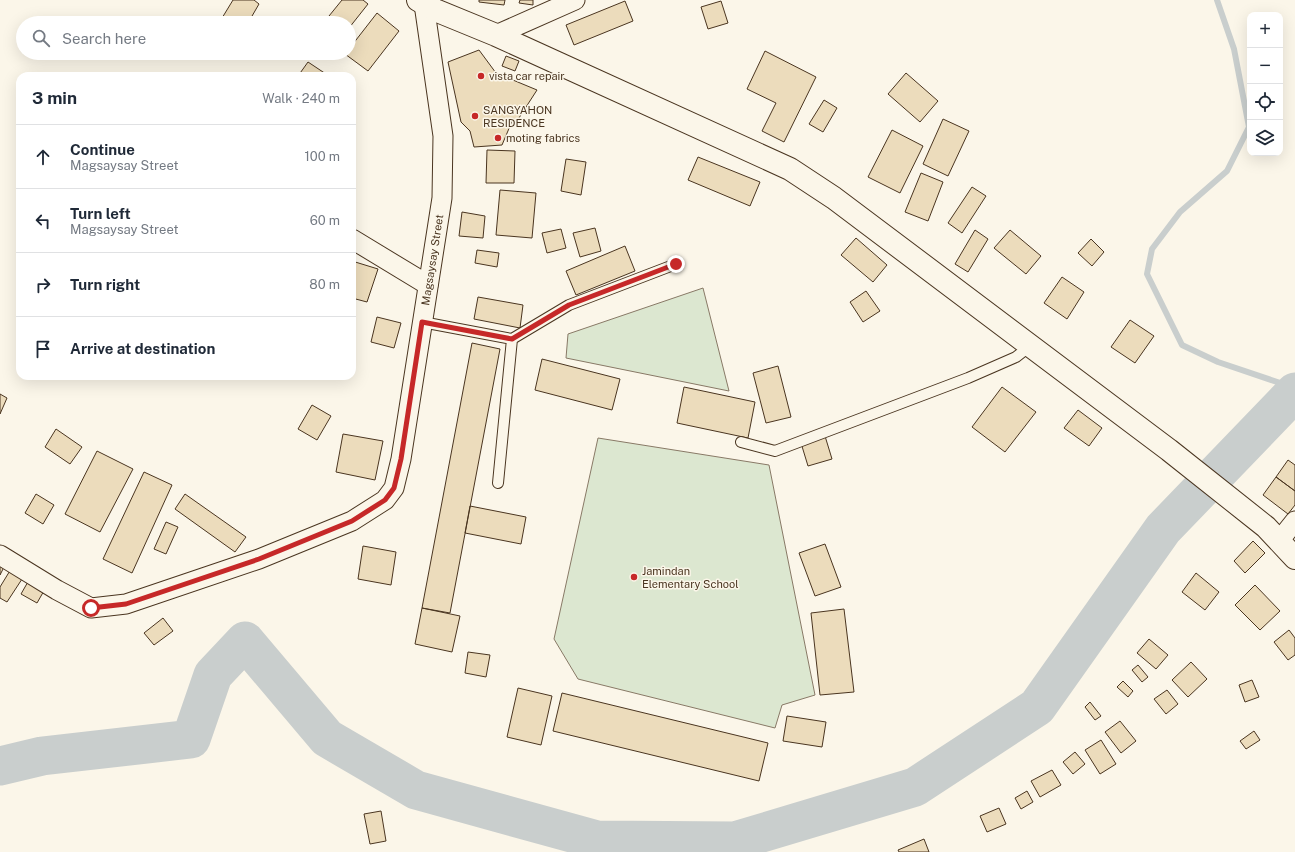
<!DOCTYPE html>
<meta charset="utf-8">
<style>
:root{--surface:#fff;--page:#f6f6f7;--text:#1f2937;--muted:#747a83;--line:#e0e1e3}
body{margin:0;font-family:"Public Sans",sans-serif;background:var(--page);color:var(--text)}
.controls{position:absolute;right:12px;top:12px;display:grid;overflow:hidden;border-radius:8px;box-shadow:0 4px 16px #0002}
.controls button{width:36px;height:36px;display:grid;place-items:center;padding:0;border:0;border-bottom:1px solid var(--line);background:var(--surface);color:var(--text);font:20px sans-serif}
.stop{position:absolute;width:12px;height:12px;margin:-9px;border:3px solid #c62828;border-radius:50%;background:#fff}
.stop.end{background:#c62828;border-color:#fff;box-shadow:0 1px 4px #0008}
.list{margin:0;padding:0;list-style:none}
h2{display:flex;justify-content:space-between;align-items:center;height:52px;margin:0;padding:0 16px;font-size:17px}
h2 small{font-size:13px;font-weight:400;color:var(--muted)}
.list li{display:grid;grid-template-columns:26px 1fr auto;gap:12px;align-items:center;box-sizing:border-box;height:64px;padding:0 16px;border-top:1px solid var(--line)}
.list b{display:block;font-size:15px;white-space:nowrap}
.list p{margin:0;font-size:13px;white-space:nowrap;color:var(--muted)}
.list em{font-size:13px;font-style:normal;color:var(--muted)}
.icon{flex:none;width:22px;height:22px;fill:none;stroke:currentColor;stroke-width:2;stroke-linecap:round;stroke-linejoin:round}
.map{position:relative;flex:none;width:1295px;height:852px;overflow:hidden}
.search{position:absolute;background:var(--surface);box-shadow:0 4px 16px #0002;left:16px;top:16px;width:340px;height:44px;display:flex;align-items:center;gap:10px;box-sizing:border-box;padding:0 14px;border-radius:22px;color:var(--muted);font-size:15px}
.panel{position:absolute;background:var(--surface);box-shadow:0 4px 16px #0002;left:16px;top:72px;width:340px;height:308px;border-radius:12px}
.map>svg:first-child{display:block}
.green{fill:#dce7d0;stroke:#887966}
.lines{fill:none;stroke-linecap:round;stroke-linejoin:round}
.stream{stroke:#c9cecd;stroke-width:6}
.river{stroke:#c9cecd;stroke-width:39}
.building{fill:#ecdcbc;stroke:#4a3520}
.service-casing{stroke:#4a3520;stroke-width:12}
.minor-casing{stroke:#4a3520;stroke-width:21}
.primary-casing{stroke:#4a3520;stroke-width:24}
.service{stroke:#fbf6e9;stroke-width:10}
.minor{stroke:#fbf6e9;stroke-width:19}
.primary{stroke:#fbf6e9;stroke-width:22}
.route{stroke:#c62828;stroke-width:5}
.poi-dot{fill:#c62828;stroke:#fbf6e9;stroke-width:1.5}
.labels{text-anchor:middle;stroke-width:3;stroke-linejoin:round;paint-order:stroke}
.poi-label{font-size:11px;fill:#4a3520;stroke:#fbf6e9;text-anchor:start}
.street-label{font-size:11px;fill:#4a3520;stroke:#fbf6e9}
</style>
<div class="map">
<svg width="1295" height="852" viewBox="0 0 1295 852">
<rect width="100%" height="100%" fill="#fbf6e9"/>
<path class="green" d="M 703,288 L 729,391 L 566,358 L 568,334 Z
M 598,438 L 769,465 L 815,695 L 782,705 L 775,728 L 578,679 L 554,639 Z"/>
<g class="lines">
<path class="stream" d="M 1217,0 L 1234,49 L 1249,127 L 1227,171 L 1180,212 L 1152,249 L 1147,274 L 1182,345 L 1218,362 L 1295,388"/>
<path class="river" d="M 0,766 L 42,756 L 191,739 L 213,675 L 245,641 L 327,738 L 416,790 L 597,840 L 735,841 L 915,787 L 1037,707 L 1163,529 L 1295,392"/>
</g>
<path class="building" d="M 233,0 L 254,0 L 259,4 L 248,23 L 219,23 Z
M 342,0 L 363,0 L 368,4 L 349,28 L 349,23 L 338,23 L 329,16 Z
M 479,0 L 505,0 L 504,5 L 479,2 Z
M 520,0 L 533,0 L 533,5 L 519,3 Z
M 625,1 L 633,21 L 574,45 L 566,25 Z
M 721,1 L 728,23 L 708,29 L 701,7 Z
M 377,13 L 399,31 L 368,71 L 345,54 L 349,53 L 349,49 Z
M 479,50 L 496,73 L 537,90 L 517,121 L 513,119 L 502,145 L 474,147 L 470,131 L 461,122 L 448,62 Z
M 765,51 L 816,77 L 784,142 L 762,131 L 776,103 L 747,89 Z
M 217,53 L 229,53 L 226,58 Z
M 506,56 L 519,61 L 515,71 L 502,66 Z
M 308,62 L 329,76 L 298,76 Z
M 906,73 L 938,101 L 920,122 L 888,94 Z
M 824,100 L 837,108 L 823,132 L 809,124 Z
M 943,119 L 969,131 L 948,176 L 923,164 Z
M 892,130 L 923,146 L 900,193 L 868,177 Z
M 487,150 L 515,151 L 514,183 L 486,183 Z
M 698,157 L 760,182 L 750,206 L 688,180 Z
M 566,159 L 586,162 L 581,195 L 561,191 Z
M 921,173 L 943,182 L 928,221 L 905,212 Z
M 972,187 L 986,196 L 962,233 L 948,223 Z
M 500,190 L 536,193 L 532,238 L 496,235 Z
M 462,212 L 485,216 L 483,238 L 459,236 Z
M 595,228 L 601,251 L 580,257 L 573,233 Z
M 561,229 L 566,248 L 547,253 L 542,233 Z
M 975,230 L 988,239 L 968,272 L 955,264 Z
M 1010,230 L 1041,256 L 1026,274 L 994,248 Z
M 856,238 L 887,265 L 873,282 L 841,255 Z
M 1091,239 L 1104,252 L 1092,266 L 1078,253 Z
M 625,246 L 635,271 L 576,295 L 566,271 Z
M 477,250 L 499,253 L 497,267 L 475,263 Z
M 352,261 L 378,269 L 367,302 L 352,298 Z
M 1062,277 L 1084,292 L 1067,319 L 1044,303 Z
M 866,291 L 880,311 L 863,322 L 850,302 Z
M 478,297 L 523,305 L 520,328 L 474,319 Z
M 377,317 L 401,323 L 394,348 L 371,342 Z
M 1130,320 L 1154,336 L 1135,363 L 1111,347 Z
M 472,343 L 500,349 L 450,613 L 422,608 Z
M 542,359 L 620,379 L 612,410 L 535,390 Z
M 778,366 L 791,417 L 766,423 L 753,373 Z
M 684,387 L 755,402 L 748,438 L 677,423 Z
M 1002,387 L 1036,412 L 1005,452 L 972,427 Z
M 0,394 L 7,398 L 0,414 Z
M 312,405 L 331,416 L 317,440 L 298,429 Z
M 1078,410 L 1102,428 L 1089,446 L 1064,428 Z
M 56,429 L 82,447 L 70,464 L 45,447 Z
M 343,434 L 383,441 L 375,480 L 336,472 Z
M 825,436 L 832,459 L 808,466 L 801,443 Z
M 97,451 L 133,469 L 100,532 L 65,514 Z
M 1288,460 L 1295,465 L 1295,491 L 1276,477 Z
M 144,472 L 172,485 L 132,573 L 103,559 Z
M 1276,477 L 1295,491 L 1295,505 L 1288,514 L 1263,495 Z
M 36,494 L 54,505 L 43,524 L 25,513 Z
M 185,494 L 246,537 L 235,552 L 175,509 Z
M 470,506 L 526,517 L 521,544 L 465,533 Z
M 166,522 L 178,527 L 166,554 L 154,549 Z
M 1253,541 L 1265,553 L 1245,573 L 1234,561 Z
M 825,544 L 841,587 L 815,596 L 799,553 Z
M 363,546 L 396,552 L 391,585 L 358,579 Z
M 0,565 L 4,567 L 0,575 Z
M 11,569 L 24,576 L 7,602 L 0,598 L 0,587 Z
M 1196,573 L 1219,592 L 1205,610 L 1182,592 Z
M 29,580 L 45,589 L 37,603 L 21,594 Z
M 1255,585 L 1280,611 L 1260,630 L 1235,605 Z
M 422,608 L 460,616 L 452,652 L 415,644 Z
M 844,609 L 854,692 L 820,695 L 811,613 Z
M 163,618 L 173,631 L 154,645 L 144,633 Z
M 1289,630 L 1295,638 L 1295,655 L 1288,660 L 1274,642 Z
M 1149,639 L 1168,655 L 1156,669 L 1137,653 Z
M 468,652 L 490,655 L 486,677 L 465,673 Z
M 1191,662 L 1207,679 L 1188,697 L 1172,680 Z
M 1138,665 L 1148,677 L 1142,682 L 1132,670 Z
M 1252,680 L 1259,697 L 1245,702 L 1239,685 Z
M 1123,681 L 1133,691 L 1128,697 L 1117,687 Z
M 518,688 L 552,696 L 541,745 L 507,737 Z
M 1167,690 L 1178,704 L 1166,714 L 1154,699 Z
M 562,693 L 768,743 L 759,781 L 553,731 Z
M 1090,702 L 1101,716 L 1095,720 L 1085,707 Z
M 787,716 L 826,722 L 822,747 L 783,741 Z
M 1120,721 L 1136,741 L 1121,753 L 1105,732 Z
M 1254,731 L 1260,740 L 1246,749 L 1240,741 Z
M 1101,740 L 1116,764 L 1100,774 L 1085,750 Z
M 1075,752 L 1085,764 L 1073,774 L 1063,762 Z
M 1052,770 L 1061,785 L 1040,797 L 1031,781 Z
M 1027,791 L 1033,802 L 1021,809 L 1015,798 Z
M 999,808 L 1006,824 L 987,832 L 980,816 Z
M 381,811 L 386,841 L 370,844 L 364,814 Z
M 924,839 L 929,852 L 899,852 L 898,850 Z"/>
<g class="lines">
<g class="service-casing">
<path id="service" d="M 422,322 L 512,339 L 498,483
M 512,339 L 569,305 L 676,264
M 741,442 L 775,451 L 968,378 L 1016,357 L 1030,346"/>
</g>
<g class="minor-casing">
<g id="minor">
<path d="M 496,35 L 575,0"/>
<path d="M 352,239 L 428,285"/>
<path d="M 1279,541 L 1295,521"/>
<path id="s1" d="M 0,555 L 57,590 L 91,608 L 126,604 L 259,559 L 352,521 L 385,500 L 394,488 L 401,459 L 442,198 L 443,136 L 424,4"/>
</g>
</g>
<g class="primary-casing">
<path id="primary" d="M 418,0 L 435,10 L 496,35 L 790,169 L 834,198 L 1169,450 L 1266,527 L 1295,558"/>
</g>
<use href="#service" class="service"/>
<use href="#minor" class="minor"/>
<use href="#primary" class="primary"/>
</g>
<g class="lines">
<path class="route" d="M 91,608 L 126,604 L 259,559 L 352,521 L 385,500 L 394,488 L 401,459 L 422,322 L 512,339 L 569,305 L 676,264"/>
</g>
<g class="poi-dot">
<circle cx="481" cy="76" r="4"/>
<circle cx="475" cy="116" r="4"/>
<circle cx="498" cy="138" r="4"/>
<circle cx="634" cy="577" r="4"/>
</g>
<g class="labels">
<g class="poi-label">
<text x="489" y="80">vista car repair</text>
<text x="483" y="114">SANGYAHON<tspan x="483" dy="13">RESIDENCE</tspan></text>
<text x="506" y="142">moting fabrics</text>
<text x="642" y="575">Jamindan<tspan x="642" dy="13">Elementary School</tspan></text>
</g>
<g class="street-label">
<text dy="4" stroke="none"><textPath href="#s1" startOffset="667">Magsaysay Street</textPath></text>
</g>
</g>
</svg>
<div class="controls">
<button>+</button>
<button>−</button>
<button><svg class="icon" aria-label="locate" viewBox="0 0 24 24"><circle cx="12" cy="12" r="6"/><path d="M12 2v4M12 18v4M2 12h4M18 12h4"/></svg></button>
<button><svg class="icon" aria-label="layers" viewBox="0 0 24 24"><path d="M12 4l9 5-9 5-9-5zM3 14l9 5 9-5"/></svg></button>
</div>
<div class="stop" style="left:91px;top:608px"></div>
<div class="stop end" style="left:676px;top:264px"></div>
<div class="search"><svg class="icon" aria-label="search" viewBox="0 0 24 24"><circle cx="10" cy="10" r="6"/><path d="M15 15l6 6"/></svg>Search here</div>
<section class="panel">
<h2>3 min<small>Walk · 240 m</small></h2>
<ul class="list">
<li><svg class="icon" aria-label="ahead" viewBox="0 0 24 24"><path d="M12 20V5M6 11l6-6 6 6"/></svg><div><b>Continue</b><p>Magsaysay Street</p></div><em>100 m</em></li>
<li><svg class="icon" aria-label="left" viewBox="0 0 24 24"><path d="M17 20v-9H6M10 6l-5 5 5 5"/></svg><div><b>Turn left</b><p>Magsaysay Street</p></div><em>60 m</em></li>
<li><svg class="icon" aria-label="right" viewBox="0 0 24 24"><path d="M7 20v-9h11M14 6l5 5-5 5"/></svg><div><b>Turn right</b></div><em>80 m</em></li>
<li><svg class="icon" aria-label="arrive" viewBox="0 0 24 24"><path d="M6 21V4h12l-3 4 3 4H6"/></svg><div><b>Arrive at destination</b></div></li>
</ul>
</section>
</div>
